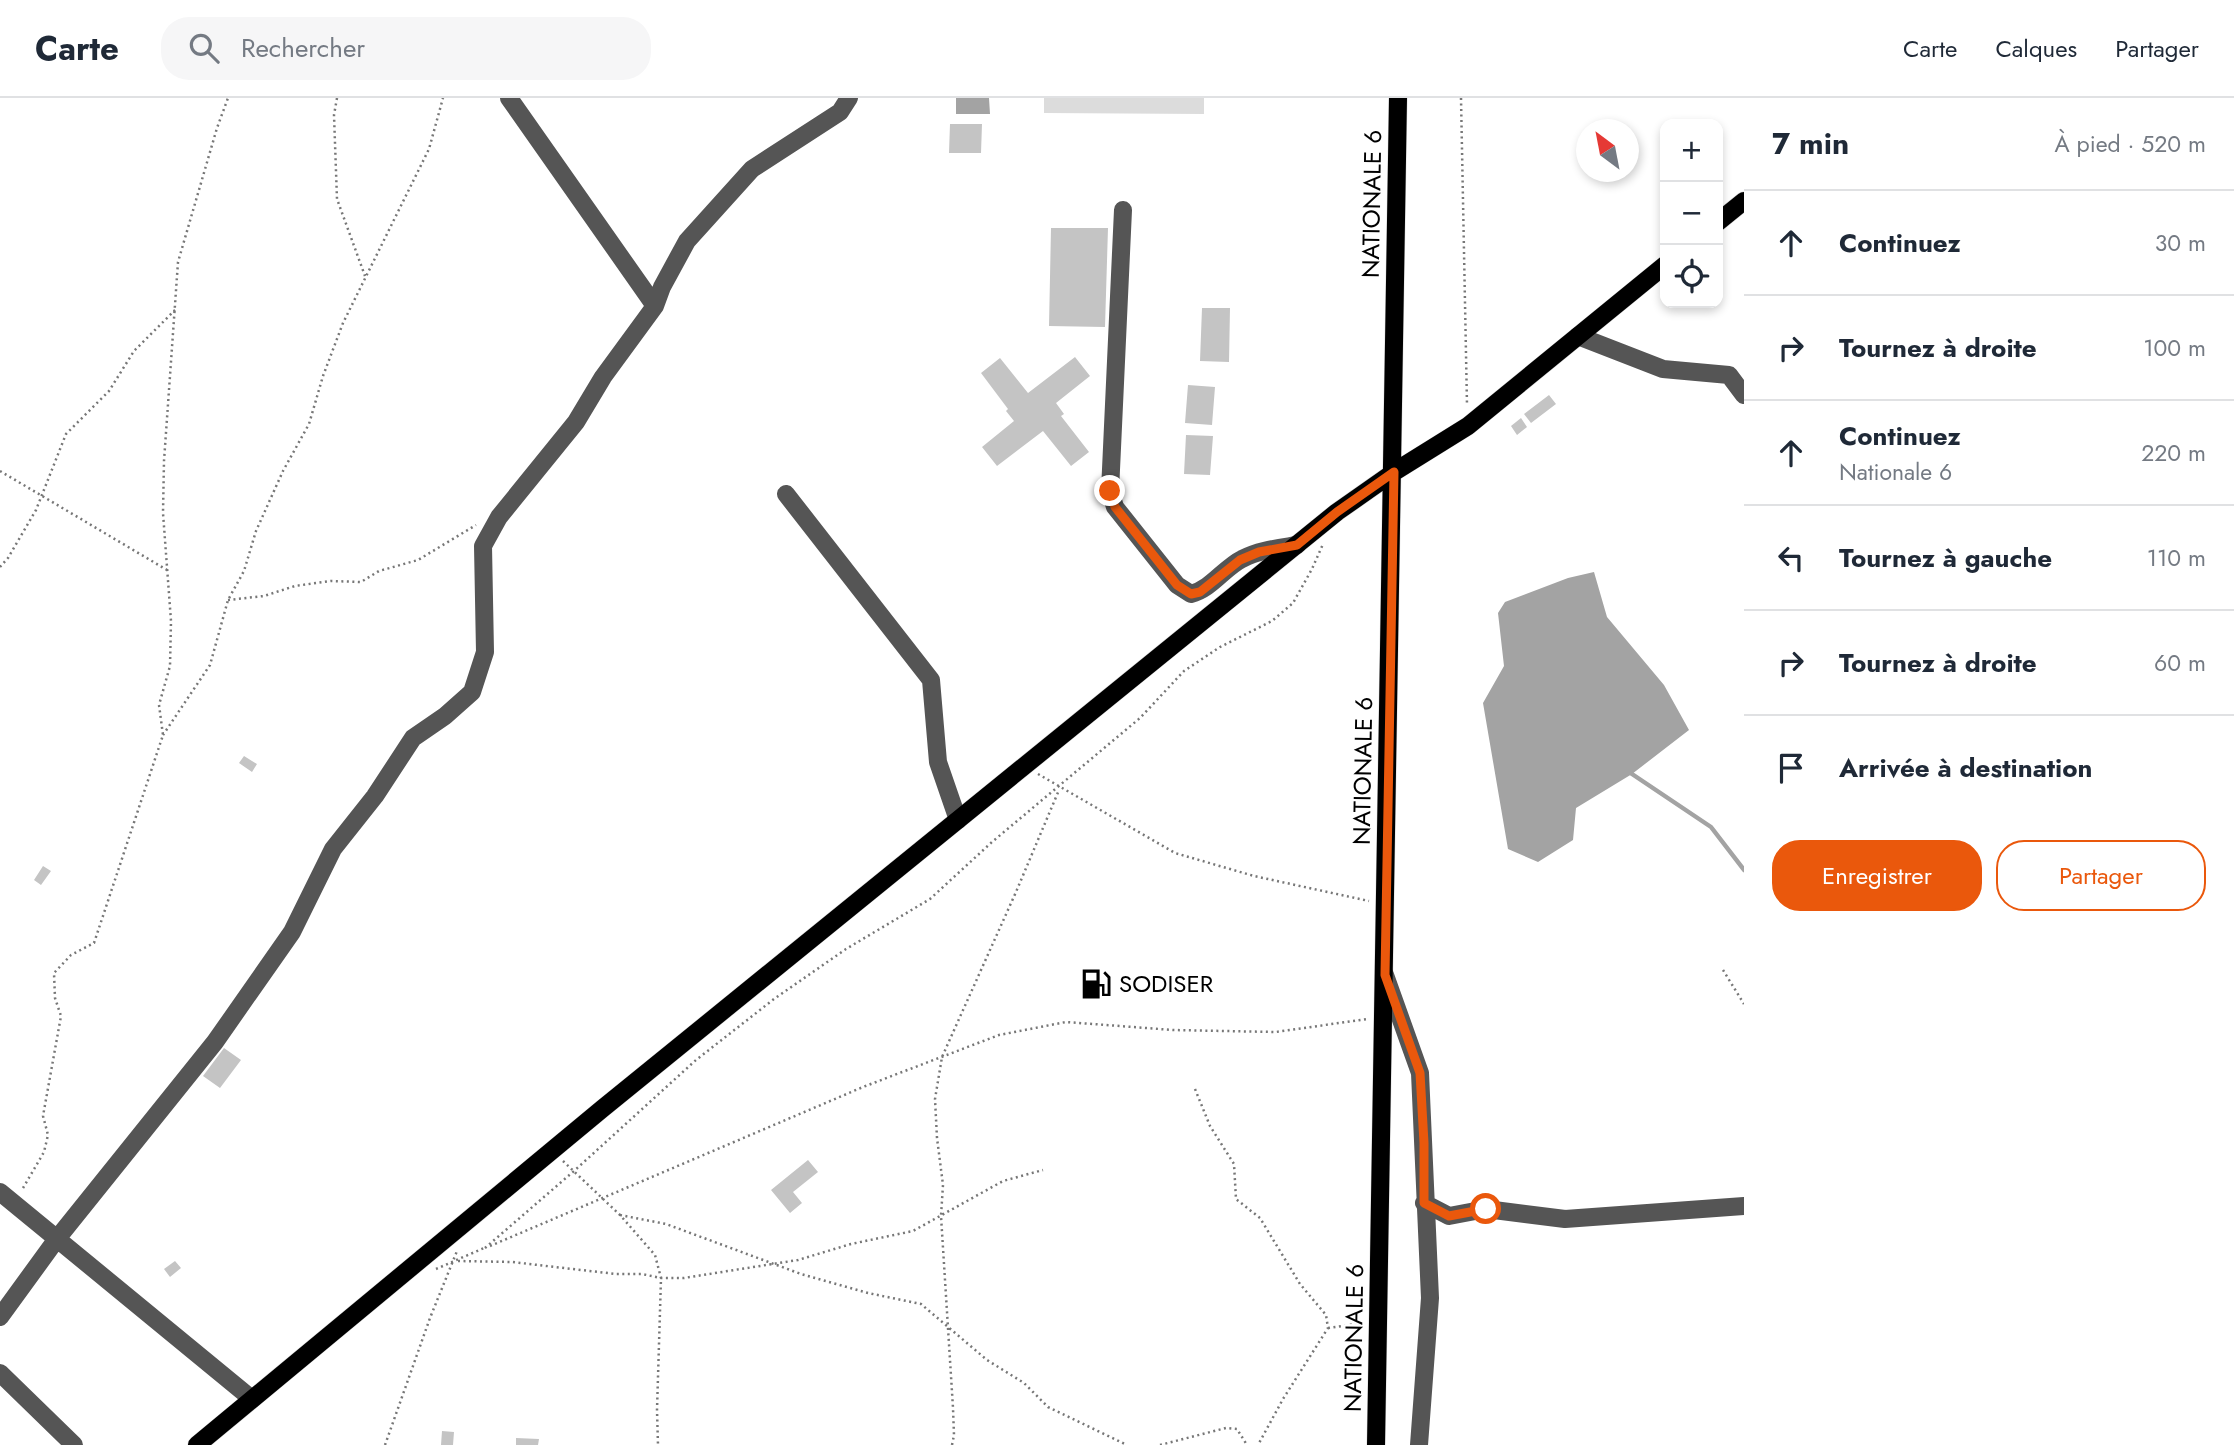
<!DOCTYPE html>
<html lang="fr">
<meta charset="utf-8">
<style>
:root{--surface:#fff;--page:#f6f6f7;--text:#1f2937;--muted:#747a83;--line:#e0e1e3;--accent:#ea580c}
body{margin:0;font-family:Jost,sans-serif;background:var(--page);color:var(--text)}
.controls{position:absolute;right:21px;top:21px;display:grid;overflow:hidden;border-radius:14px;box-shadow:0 4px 10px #0003}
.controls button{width:63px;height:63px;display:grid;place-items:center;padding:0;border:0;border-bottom:2px solid var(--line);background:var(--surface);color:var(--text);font:35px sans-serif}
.compass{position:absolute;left:1576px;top:21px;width:63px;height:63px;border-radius:50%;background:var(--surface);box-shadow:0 4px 10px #0003;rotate:328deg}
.stop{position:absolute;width:21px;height:21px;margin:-16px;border:5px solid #ea580c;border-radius:50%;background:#fff}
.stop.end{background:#ea580c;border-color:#fff;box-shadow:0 2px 7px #0008}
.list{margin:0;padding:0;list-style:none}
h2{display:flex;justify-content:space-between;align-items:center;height:91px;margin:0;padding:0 28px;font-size:30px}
h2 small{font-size:23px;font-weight:400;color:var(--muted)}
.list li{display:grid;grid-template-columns:46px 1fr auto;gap:21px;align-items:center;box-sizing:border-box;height:105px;padding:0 28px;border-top:2px solid var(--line)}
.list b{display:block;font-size:26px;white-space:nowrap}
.list p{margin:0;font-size:23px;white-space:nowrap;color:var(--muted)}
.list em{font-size:23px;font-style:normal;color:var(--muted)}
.actions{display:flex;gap:14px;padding:21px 28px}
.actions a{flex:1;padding:16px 0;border:2px solid var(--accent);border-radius:28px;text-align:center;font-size:24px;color:var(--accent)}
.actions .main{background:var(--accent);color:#fff}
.icon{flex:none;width:38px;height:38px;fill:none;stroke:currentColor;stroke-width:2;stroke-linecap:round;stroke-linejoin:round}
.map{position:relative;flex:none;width:1744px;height:1347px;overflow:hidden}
header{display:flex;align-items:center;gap:42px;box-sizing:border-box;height:98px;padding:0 35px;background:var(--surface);border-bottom:2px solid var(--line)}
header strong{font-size:33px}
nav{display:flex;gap:38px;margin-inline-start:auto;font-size:24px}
.search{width:490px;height:63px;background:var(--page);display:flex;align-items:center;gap:18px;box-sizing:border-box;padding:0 24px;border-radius:28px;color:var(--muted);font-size:26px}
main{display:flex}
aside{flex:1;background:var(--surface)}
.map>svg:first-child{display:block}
.green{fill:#dcdcdc}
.water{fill:#a3a3a3}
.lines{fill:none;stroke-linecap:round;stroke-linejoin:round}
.stream{stroke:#a3a3a3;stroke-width:4.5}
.building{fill:#c4c4c4}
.major-casing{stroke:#dbdbdb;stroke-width:19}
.path{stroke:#777;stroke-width:2.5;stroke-dasharray:2 3.5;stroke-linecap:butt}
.minor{stroke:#555;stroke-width:18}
.major{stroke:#000;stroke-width:18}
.route{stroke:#ea580c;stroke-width:9}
.labels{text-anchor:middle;stroke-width:5;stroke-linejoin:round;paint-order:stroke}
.street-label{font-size:24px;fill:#000;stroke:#fff}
.poi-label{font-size:24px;fill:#000;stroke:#fff;text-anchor:start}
</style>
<header>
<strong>Carte</strong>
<div class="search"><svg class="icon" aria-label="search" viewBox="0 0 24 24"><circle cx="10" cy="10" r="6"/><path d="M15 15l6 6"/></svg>Rechercher</div>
<nav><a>Carte</a><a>Calques</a><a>Partager</a></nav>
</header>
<main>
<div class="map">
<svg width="1744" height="1347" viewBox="0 0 1744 1347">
<rect width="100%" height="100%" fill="#fff"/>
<path class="green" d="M 1044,0 L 1204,0 L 1204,16 L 1044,15 Z"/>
<path class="water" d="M 956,0 L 989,0 L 990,16 L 956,16 Z
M 1594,474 L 1607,519 L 1664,587 L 1689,632 L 1632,676 L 1576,710 L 1573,742 L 1538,764 L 1508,751 L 1483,605 L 1504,568 L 1498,515 L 1505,504 L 1568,480 Z"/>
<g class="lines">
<path class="stream" d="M 1632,676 L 1711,729 L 1744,772"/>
</g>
<path class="building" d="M 950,26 L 982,26 L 981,55 L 949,55 Z
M 1051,130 L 1108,130 L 1105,229 L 1049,228 Z
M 1202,210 L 1230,210 L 1229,264 L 1200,263 Z
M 1075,259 L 1090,278 L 1056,305 L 1064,316 L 1061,318 L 1089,354 L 1071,368 L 1043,333 L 997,368 L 982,349 L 1014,323 L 1006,313 L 1008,311 L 981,275 L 1000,260 L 1028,295 Z
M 1188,287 L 1215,289 L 1212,327 L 1185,325 Z
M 1549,297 L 1556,306 L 1531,325 L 1524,316 Z
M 1521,320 L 1527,329 L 1517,337 L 1511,328 Z
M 1186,337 L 1213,338 L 1210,377 L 1184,376 Z
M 244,658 L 257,666 L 252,674 L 239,665 Z
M 43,768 L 51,773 L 41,787 L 34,782 Z
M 224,950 L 241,962 L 220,990 L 203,978 Z
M 808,1062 L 818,1074 L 793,1094 L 802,1105 L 790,1115 L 771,1092 Z
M 175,1163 L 181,1170 L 170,1179 L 164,1171 Z
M 442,1333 L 454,1334 L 453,1347 L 441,1347 Z
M 516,1340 L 539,1341 L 538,1347 L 516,1347 Z"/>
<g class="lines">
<g class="major-casing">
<path id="major" d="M 1718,124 L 1744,103
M 197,1347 L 602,1011 L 1337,414 L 1394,374 L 1468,328 L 1665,167
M 1376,1347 L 1398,0"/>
</g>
<path class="path" d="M 337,0 L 334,17 L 337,101 L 365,178
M 1461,0 L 1467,307
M 0,373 L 167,472
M 0,469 L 8,460 L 36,412 L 66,336 L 109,293 L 134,253 L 175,212
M 228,502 L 264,498 L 295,488 L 331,483 L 361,484 L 379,473 L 418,462 L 476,427
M 163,637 L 210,567 L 228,502 L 244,473 L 256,433 L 283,373 L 309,326 L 323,278 L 343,225 L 429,51 L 443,0
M 1038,676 L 1175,755 L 1254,778 L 1369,803
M 1723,872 L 1744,906
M 1195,991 L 1210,1028 L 1234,1066 L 1236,1101 L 1260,1120 L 1300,1186 L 1326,1217 L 1328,1230 L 1283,1301 L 1258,1347
M 563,1063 L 620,1117 L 655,1157 L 661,1180 L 657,1312 L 658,1347
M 23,1090 L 44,1054 L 48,1037 L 43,1018 L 61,918 L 55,900 L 54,875 L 71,857 L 94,845 L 163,637 L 159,607 L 170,568 L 171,523 L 163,415 L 164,363 L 178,164 L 217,30 L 228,0
M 620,1117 L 666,1126 L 801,1176 L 868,1195 L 921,1206 L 987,1262 L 1024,1285 L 1048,1309 L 1127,1347
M 490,1148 L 863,989 L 999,937 L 1066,924 L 1173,932 L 1276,934 L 1367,921
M 485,1150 L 574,1073 L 696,962 L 774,901 L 846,851 L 930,801 L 992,744 L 1140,620 L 1184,573 L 1220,549 L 1272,523 L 1293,505 L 1312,471 L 1323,446
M 458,1163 L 512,1164 L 616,1176 L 642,1176 L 661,1180 L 684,1180 L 728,1173 L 798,1162 L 851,1146 L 913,1133 L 1003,1083 L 1043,1072
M 436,1171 L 484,1150
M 1328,1230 L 1363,1225
M 385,1347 L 430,1220 L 457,1153
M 952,1347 L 954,1337 L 953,1310 L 941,1118 L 943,1087 L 937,1040 L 935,1001 L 942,959 L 1016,794 L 1059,692
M 1160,1347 L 1226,1330 L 1237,1331 L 1247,1347"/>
<path class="minor" d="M 509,0 L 655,208
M 1123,112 L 1110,393 L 1115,409 L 1177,487 L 1191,496 C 1211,491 1224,470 1242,461 C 1259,452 1279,450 1297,447
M 1578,238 L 1663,271 L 1729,277 L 1744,297
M 786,396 L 931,582 L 938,664 L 958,722
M 1385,877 L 1420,975 L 1430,1200 L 1419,1347
M 0,1094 L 252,1301
M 1424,1105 L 1449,1118 L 1486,1111 L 1565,1121 L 1744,1108
M 0,1219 L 56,1142 L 215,944 L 292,834 L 333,751 L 375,698 L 413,640 L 445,618 L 472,594 L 485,554 L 483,448 L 499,419 L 576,324 L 603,279 L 655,208 L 662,189 L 687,143 L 752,71 L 840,14 L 849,0
M 0,1275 L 74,1347"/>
<use href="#major" class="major"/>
</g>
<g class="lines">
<path class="route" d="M 1110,393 L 1115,409 L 1177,487 L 1191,496 L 1200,494 L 1240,462 L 1259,454 L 1297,447 L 1337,414 L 1394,374 L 1385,877 L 1420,975 L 1424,1045 L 1424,1105 L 1449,1118 L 1486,1111"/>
</g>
<defs>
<g id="fuel-bare" transform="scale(2.415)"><path d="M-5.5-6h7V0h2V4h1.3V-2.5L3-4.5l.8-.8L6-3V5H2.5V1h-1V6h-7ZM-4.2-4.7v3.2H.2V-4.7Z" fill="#000" stroke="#fff" stroke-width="2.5" paint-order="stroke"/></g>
</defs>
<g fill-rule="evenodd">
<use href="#fuel-bare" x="1096" y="886"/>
</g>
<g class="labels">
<g class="street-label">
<text transform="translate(1372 106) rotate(-89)" y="8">NATIONALE 6</text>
<text transform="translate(1363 673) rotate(-89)" y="8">NATIONALE 6</text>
<text transform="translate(1354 1240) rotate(-89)" y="8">NATIONALE 6</text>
</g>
<g class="poi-label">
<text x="1119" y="894">SODISER</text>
</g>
</g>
</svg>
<div class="controls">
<button>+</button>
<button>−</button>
<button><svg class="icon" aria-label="locate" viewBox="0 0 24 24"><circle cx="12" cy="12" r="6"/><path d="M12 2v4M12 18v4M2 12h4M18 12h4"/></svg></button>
</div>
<svg class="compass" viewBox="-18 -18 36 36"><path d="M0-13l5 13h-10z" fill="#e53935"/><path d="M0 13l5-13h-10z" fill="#747a83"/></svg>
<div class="stop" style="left:1486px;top:1111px"></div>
<div class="stop end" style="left:1110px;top:393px"></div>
</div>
<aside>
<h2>7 min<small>À pied · 520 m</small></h2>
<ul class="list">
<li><svg class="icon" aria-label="ahead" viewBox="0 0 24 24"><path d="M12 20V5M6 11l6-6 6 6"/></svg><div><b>Continuez</b></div><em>30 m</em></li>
<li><svg class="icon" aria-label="right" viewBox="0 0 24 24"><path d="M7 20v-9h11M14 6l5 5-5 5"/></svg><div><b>Tournez à droite</b></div><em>100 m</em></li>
<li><svg class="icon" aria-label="ahead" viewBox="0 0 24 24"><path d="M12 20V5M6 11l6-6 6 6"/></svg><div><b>Continuez</b><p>Nationale 6</p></div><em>220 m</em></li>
<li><svg class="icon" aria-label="left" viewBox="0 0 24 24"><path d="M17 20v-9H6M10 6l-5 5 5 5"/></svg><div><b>Tournez à gauche</b></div><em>110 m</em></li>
<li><svg class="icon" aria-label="right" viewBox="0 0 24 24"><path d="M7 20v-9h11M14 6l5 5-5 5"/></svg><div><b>Tournez à droite</b></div><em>60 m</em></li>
<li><svg class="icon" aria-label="arrive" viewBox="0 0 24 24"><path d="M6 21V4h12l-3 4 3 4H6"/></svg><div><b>Arrivée à destination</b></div></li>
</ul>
<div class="actions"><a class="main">Enregistrer</a><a>Partager</a></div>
</aside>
</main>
